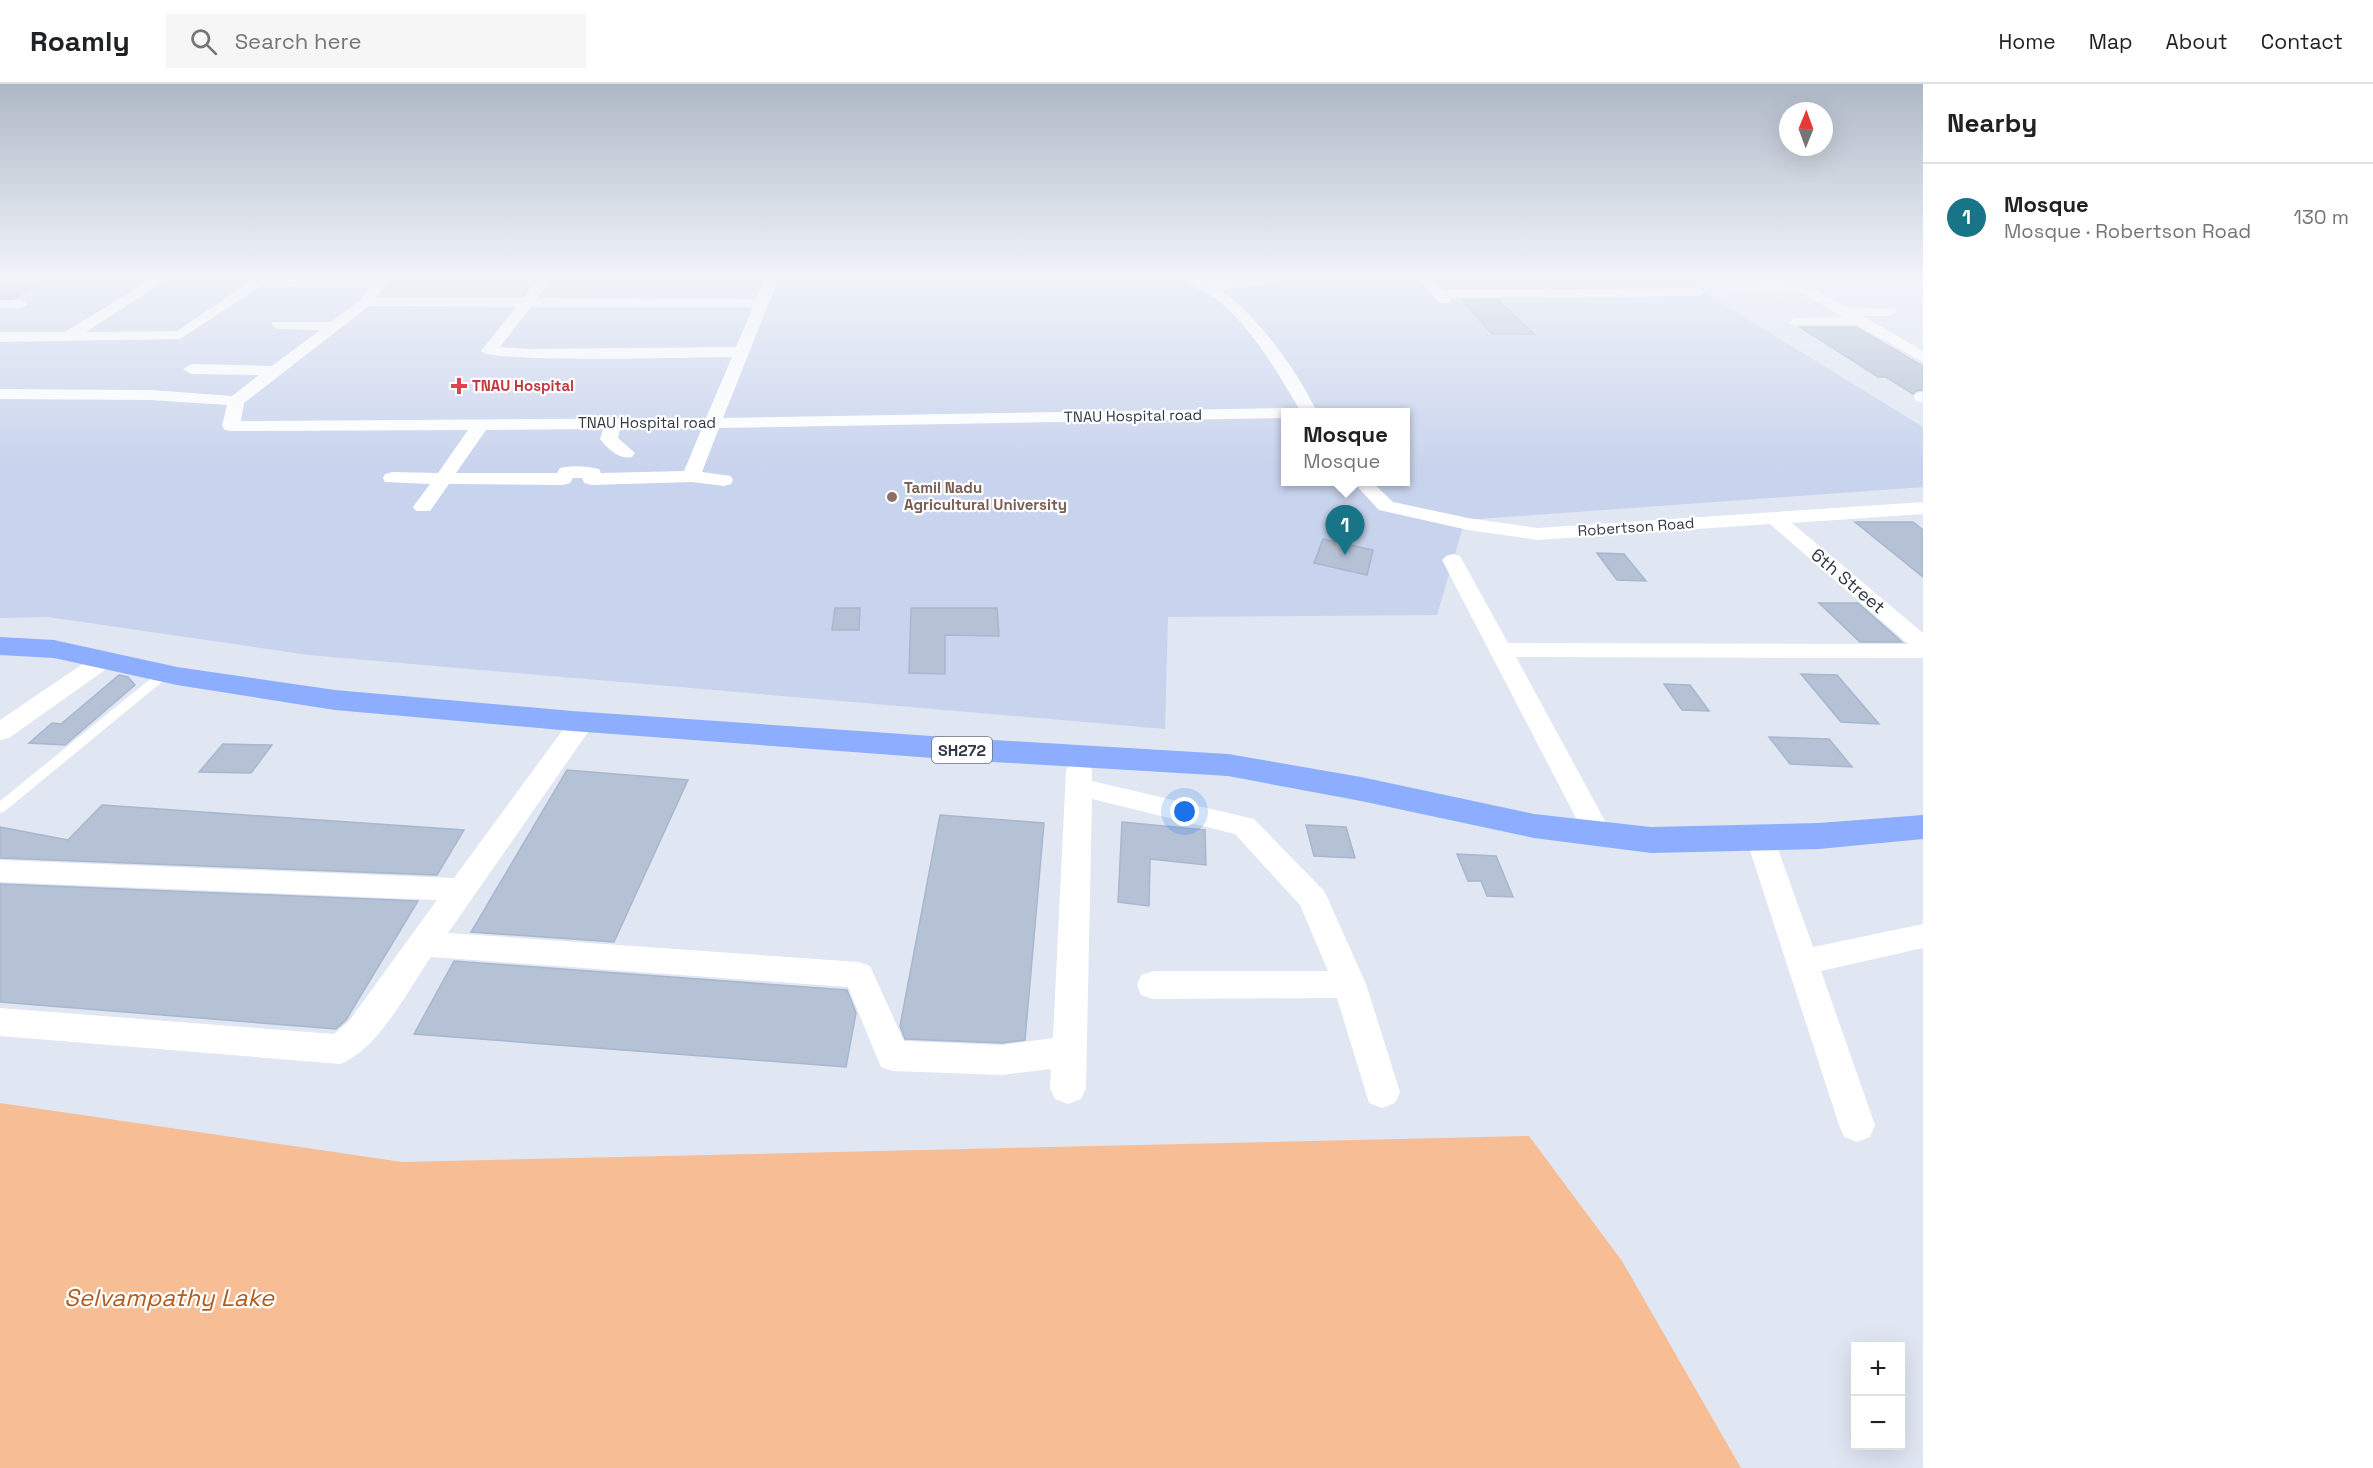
<!DOCTYPE html>
<meta charset="utf-8">
<style>
:root{--surface:#fff;--page:#f6f6f6;--text:#202124;--muted:#757577;--line:#e0e0e0;--accent:#177587}
body{margin:0;font-family:"Space Grotesk",sans-serif;background:var(--page);color:var(--text)}
.controls{position:absolute;right:18px;bottom:18px;display:grid;overflow:hidden;border-radius:0px;box-shadow:0 6px 24px #0002}
.controls button{width:54px;height:54px;display:grid;place-items:center;padding:0;border:0;border-bottom:2px solid var(--line);background:var(--surface);color:var(--text);font:30px sans-serif}
.compass{position:absolute;left:1779px;top:18px;width:54px;height:54px;border-radius:50%;background:var(--surface);box-shadow:0 6px 24px #0002;rotate:1deg}
.you{position:absolute;left:1185px;top:728px;width:21px;height:21px;margin:-15px;border:4px solid #fff;border-radius:50%;background:#1a73e8;box-shadow:0 0 0 9px #1a73e833}
.badge{display:grid;place-items:center;width:39px;height:39px;border-radius:50%;background:var(--accent);color:#fff;font-size:20px;font-weight:700}
.pin{position:absolute;translate:-50% -50px;filter:drop-shadow(0 2px 3px #0008)}
.pin::after{content:'';position:absolute;top:32px;width:21px;height:18px;background:inherit;clip-path:polygon(0 0,100% 0,50% 100%)}
.popup{position:absolute;left:1281px;top:324px;width:129px;height:78px;box-sizing:border-box;display:grid;place-content:center;border-radius:0px;background:var(--surface);filter:drop-shadow(0 2px 4px #0005);font-size:20px;white-space:nowrap;color:var(--muted)}
.popup b{font-size:22px;color:var(--text)}
.popup::after{content:'';position:absolute;left:50%;top:100%;margin-left:-12px;border:12px solid transparent;border-top-color:var(--surface)}
.list{margin:0;padding:0;list-style:none}
h2{display:flex;justify-content:space-between;align-items:center;height:78px;margin:0;padding:0 24px;font-size:26px}
h2 small{font-size:20px;font-weight:400;color:var(--muted)}
.list li{display:grid;grid-template-columns:39px 1fr auto;gap:18px;align-items:center;box-sizing:border-box;height:108px;padding:0 24px;border-top:2px solid var(--line)}
.list b{display:block;font-size:22px;white-space:nowrap}
.list p{margin:0;font-size:20px;white-space:nowrap;color:var(--muted)}
.list em{font-size:20px;font-style:normal;color:var(--muted)}
.icon{flex:none;width:33px;height:33px;fill:none;stroke:currentColor;stroke-width:2;stroke-linecap:round;stroke-linejoin:round}
.map{position:relative;flex:none;width:1923px;height:1384px;overflow:hidden}
header{display:flex;align-items:center;gap:36px;box-sizing:border-box;height:84px;padding:0 30px;background:var(--surface);border-bottom:2px solid var(--line)}
header strong{font-size:28px}
nav{display:flex;gap:33px;margin-inline-start:auto;font-size:21px}
.search{width:420px;height:54px;background:var(--page);display:flex;align-items:center;gap:15px;box-sizing:border-box;padding:0 21px;border-radius:0px;color:var(--muted);font-size:22px}
main{display:flex}
aside{flex:1;background:var(--surface)}
.map>svg:first-child{display:block}
.education{fill:#c8d3ed;fill-rule:evenodd}
.green{fill:#c4a4ec}
.water{fill:#f7bd94}
.building{fill:#b5c1d4;stroke:#a7b7d0;stroke-width:1.5}
.lines{fill:none;stroke-linecap:round;stroke-linejoin:round}
.lane{fill:#fff;fill-rule:evenodd}
.street{fill:#fff;fill-rule:evenodd}
.primary{fill:#8daeff;fill-rule:evenodd}
.health-dot{fill:#e0444e;stroke:#fff;stroke-width:2}
.education-dot{fill:#8d6e63;stroke:#fff;stroke-width:2}
.labels{text-anchor:middle;stroke-width:4.5;stroke-linejoin:round;paint-order:stroke}
.far-health-label{font-size:15px;font-weight:bold;fill:#be3a42;stroke:#fff;text-anchor:start}
.far-street-label{font-size:15px;fill:#313844;stroke:#fff}
.far-education-label{font-size:15px;font-weight:bold;fill:#785e54;stroke:#fff;text-anchor:start}
.shield{fill:#fff;stroke:#6f747c;stroke-width:1.5}
.shield-label{font-size:16px;font-weight:bold;fill:#313844}
.street-label{font-size:18px;fill:#313844;stroke:#fff}
.near-water-label{font-size:24px;font-style:italic;fill:#b15d20;stroke:#fff}
</style>
<header>
<strong>Roamly</strong>
<div class="search"><svg class="icon" aria-label="search" viewBox="0 0 24 24"><circle cx="10" cy="10" r="6"/><path d="M15 15l6 6"/></svg>Search here</div>
<nav><a>Home</a><a>Map</a><a>About</a><a>Contact</a></nav>
</header>
<main>
<div class="map">
<svg width="1923" height="1384" viewBox="0 0 1923 1384">
<rect width="100%" height="100%" fill="#e0e6f2"/>
<path class="education" d="M 0,191 L 1676,191 L 1923,343 L 1923,403 L 1465,436 L 1437,531 L 1168,533 L 1165,645 L 309,571 L 48,533 L 0,534 ZM 1285,328 L 1405,328 L 1405,398 L 1285,398 Z"/>
<path class="green" d="M 0,200 L 41,200 L 8,218 L 0,218 Z"/>
<path class="water" d="M 0,1019 L 402,1078 L 1529,1052 L 1622,1177 L 1741,1384 L 0,1384 Z"/>
<path class="building" d="M 1462,216 L 1498,216 L 1534,250 L 1492,250 Z
M 1800,243 L 1856,243 L 1923,282 L 1923,306 L 1916,307 L 1913,310 L 1886,293 L 1878,293 Z
M 1855,438 L 1913,438 L 1923,446 L 1923,493 Z
M 1323,455 L 1373,466 L 1367,491 L 1314,479 Z
M 1597,469 L 1624,470 L 1646,497 L 1617,496 Z
M 1819,519 L 1858,519 L 1902,558 L 1860,558 Z
M 835,524 L 860,524 L 859,546 L 832,546 Z
M 911,524 L 997,524 L 999,552 L 945,551 L 945,590 L 909,589 Z
M 1801,590 L 1837,591 L 1879,640 L 1841,638 Z
M 119,591 L 128,593 L 135,601 L 65,661 L 29,659 L 52,639 L 61,640 Z
M 1664,600 L 1690,601 L 1709,627 L 1682,626 Z
M 1769,653 L 1829,655 L 1852,683 L 1790,680 Z
M 223,660 L 272,661 L 251,689 L 199,688 Z
M 567,686 L 688,696 L 614,858 L 471,848 Z
M 102,721 L 174,726 L 464,746 L 437,791 L 0,774 L 0,743 L 68,756 Z
M 940,731 L 1044,739 L 1025,956 L 1002,959 L 905,955 L 900,942 Z
M 1122,738 L 1205,746 L 1206,781 L 1150,775 L 1149,822 L 1118,818 Z
M 1306,741 L 1346,743 L 1355,774 L 1314,772 Z
M 1457,770 L 1496,772 L 1513,813 L 1487,812 L 1481,797 L 1468,797 Z
M 0,800 L 418,817 L 346,936 L 336,945 L 0,918 Z
M 454,877 L 847,906 L 856,929 L 846,983 L 414,950 Z"/>
<g class="lines">
<path class="lane" d="M 164,586 L 170,590 L 168,593 L 5,727 L 0,729 L 0,717 L 160,587 Z"/>
<path class="street" d="M 158,191 L 174,191 L 86,248 L 177,247 L 260,191 L 276,191 L 272,195 L 375,196 L 379,191 L 393,191 L 376,214 L 523,214 L 541,191 L 555,191 L 537,214 L 756,215 L 766,191 L 780,191 L 723,334 L 1285,324 L 1293,328 L 1285,328 L 1285,334 L 719,344 L 702,388 L 731,392 L 733,396 L 731,400 L 724,402 L 691,398 L 591,401 L 584,399 L 582,394 L 573,394 L 570,399 L 563,401 L 449,400 L 430,427 L 416,427 L 413,423 L 430,400 L 385,398 L 383,394 L 385,390 L 392,388 L 438,389 L 468,346 L 231,347 L 225,346 L 222,342 L 227,321 L 151,316 L 0,315 L 0,305 L 151,306 L 232,312 L 259,291 L 191,290 L 183,285 L 191,280 L 272,282 L 320,246 L 278,245 L 271,241 L 273,238 L 331,238 L 361,215 L 369,204 L 260,203 L 180,255 L 0,258 L 0,248 L 65,248 ZM 369,222 L 516,223 L 481,267 C 492,280 700,273 732,273 L 706,334 L 241,337 L 244,319 ZM 531,223 L 753,223 L 736,263 L 530,265 L 500,263 ZM 702,344 L 684,387 L 601,389 L 599,385 C 587,382 572,381 560,384 L 557,389 L 456,389 L 486,346 L 603,345 L 600,355 C 608,365 619,376 632,373 L 635,369 L 618,354 L 620,345 Z
M 1178,191 L 1195,191 L 1211,199 L 1284,191 L 1286,194 L 1279,198 L 1221,206 C 1257,231 1299,289 1317,328 L 1301,328 C 1278,290 1256,249 1221,219 C 1209,208 1188,202 1178,191 Z
M 1414,191 L 1428,191 L 1443,206 L 1699,204 L 1706,208 L 1699,212 L 1451,214 L 1450,219 L 1440,219 Z
M 1767,191 L 1923,192 L 1923,200 L 1801,198 L 1848,224 L 1895,225 L 1897,228 L 1890,232 L 1863,232 L 1923,267 L 1923,278 L 1857,241 L 1791,241 L 1789,238 L 1796,234 L 1843,233 L 1800,208 L 1737,210 L 1730,206 L 1737,202 L 1784,200 Z
M 0,216 L 21,216 L 28,220 L 21,224 L 0,224 Z
M 1922,308 L 1923,318 L 1916,317 L 1914,313 L 1916,309 Z
M 1353,398 L 1372,398 L 1393,418 L 1468,434 L 1538,444 L 1923,418 L 1923,430 L 1792,439 L 1923,549 L 1923,574 L 1516,573 L 1612,750 L 1608,757 L 1598,760 L 1588,757 L 1442,476 L 1446,472 L 1453,470 L 1460,472 L 1508,559 L 1908,560 L 1770,440 L 1538,456 L 1468,446 L 1379,426 Z
M 104,569 L 112,571 L 116,576 L 112,581 L 9,654 L 0,656 L 0,636 L 96,571 Z
M 582,630 L 591,632 L 595,638 L 448,849 L 859,878 L 870,882 L 904,957 L 1002,961 L 1053,954 L 1066,686 L 1070,680 L 1079,677 L 1088,680 L 1092,686 L 1092,697 L 1254,735 L 1324,807 L 1328,815 L 1366,900 L 1400,1008 L 1395,1019 L 1382,1024 L 1369,1019 L 1337,914 L 1153,915 L 1141,911 L 1137,901 L 1141,891 L 1153,887 L 1328,887 L 1300,821 L 1235,750 L 1092,715 L 1086,1004 L 1081,1015 L 1068,1020 L 1055,1015 L 1050,1004 L 1051,985 L 1002,991 L 893,987 L 881,983 L 848,903 L 431,873 C 409,905 377,967 340,980 L 0,952 L 0,924 L 334,950 L 349,937 L 437,816 L 0,798 L 0,776 L 454,794 L 573,632 Z
M 1760,744 L 1770,747 L 1774,754 L 1813,863 L 1923,840 L 1923,864 L 1821,887 L 1875,1041 L 1870,1053 L 1857,1058 L 1844,1053 L 1839,1041 L 1746,754 L 1750,747 Z"/>
<path class="primary" d="M 0,553 L 54,556 L 177,583 L 335,606 L 572,627 L 960,654 L 1228,670 L 1361,693 L 1534,730 L 1651,743 L 1819,739 L 1923,731 L 1923,755 L 1819,765 L 1651,769 L 1534,754 L 1361,717 L 1228,692 L 960,676 L 572,647 L 335,626 L 177,601 L 54,574 L 0,571 Z"/>
</g>
<linearGradient id="sky" x2="0" y2="1"><stop stop-color="#aeb8c6"/><stop offset="0.5" stop-color="#f1f4f9"/><stop offset="1" stop-color="#f1f4f9" stop-opacity="0"/></linearGradient>
<rect width="1923" height="385" fill="url(#sky)"/>
<path class="health-dot" d="M456 293h6v6h6v6h-6v6h-6v-6h-6v-6h6z"/>
<circle class="education-dot" cx="892" cy="413" r="6"/>
<g class="labels">
<g class="far-health-label">
<text x="472" y="307">TNAU Hospital</text>
</g>
<g class="far-street-label">
<text transform="translate(1133 332) rotate(-1)" y="5">TNAU Hospital road</text>
<text x="647" y="344">TNAU Hospital road</text>
<text transform="translate(1636 443) rotate(-4)" y="5">Robertson Road</text>
</g>
<g class="far-education-label">
<text x="904" y="409">Tamil Nadu<tspan x="904" dy="17">Agricultural University</tspan></text>
</g>
<rect class="shield" x="932" y="653" width="60" height="26" rx="4.5"/>
<g class="shield-label">
<text x="962" y="672">SH272</text>
</g>
<g class="street-label">
<text transform="translate(1848 497) rotate(40)" y="6">6th Street</text>
</g>
<g class="near-water-label">
<text x="169" y="1222">Selvampathy Lake</text>
</g>
</g>
</svg>
<div class="controls">
<button>+</button>
<button>−</button>
</div>
<svg class="compass" viewBox="-18 -18 36 36"><path d="M0-13l5 13h-10z" fill="#e53935"/><path d="M0 13l5-13h-10z" fill="#757577"/></svg>
<div class="you"></div>
<div class="pin badge" style="left:1345px;top:471px">1</div>
<div class="popup"><b>Mosque</b>Mosque</div>
</div>
<aside>
<h2>Nearby<small></small></h2>
<ul class="list">
<li><span class="badge">1</span><div><b>Mosque</b><p>Mosque · Robertson Road</p></div><em>130 m</em></li>
</ul>
</aside>
</main>
